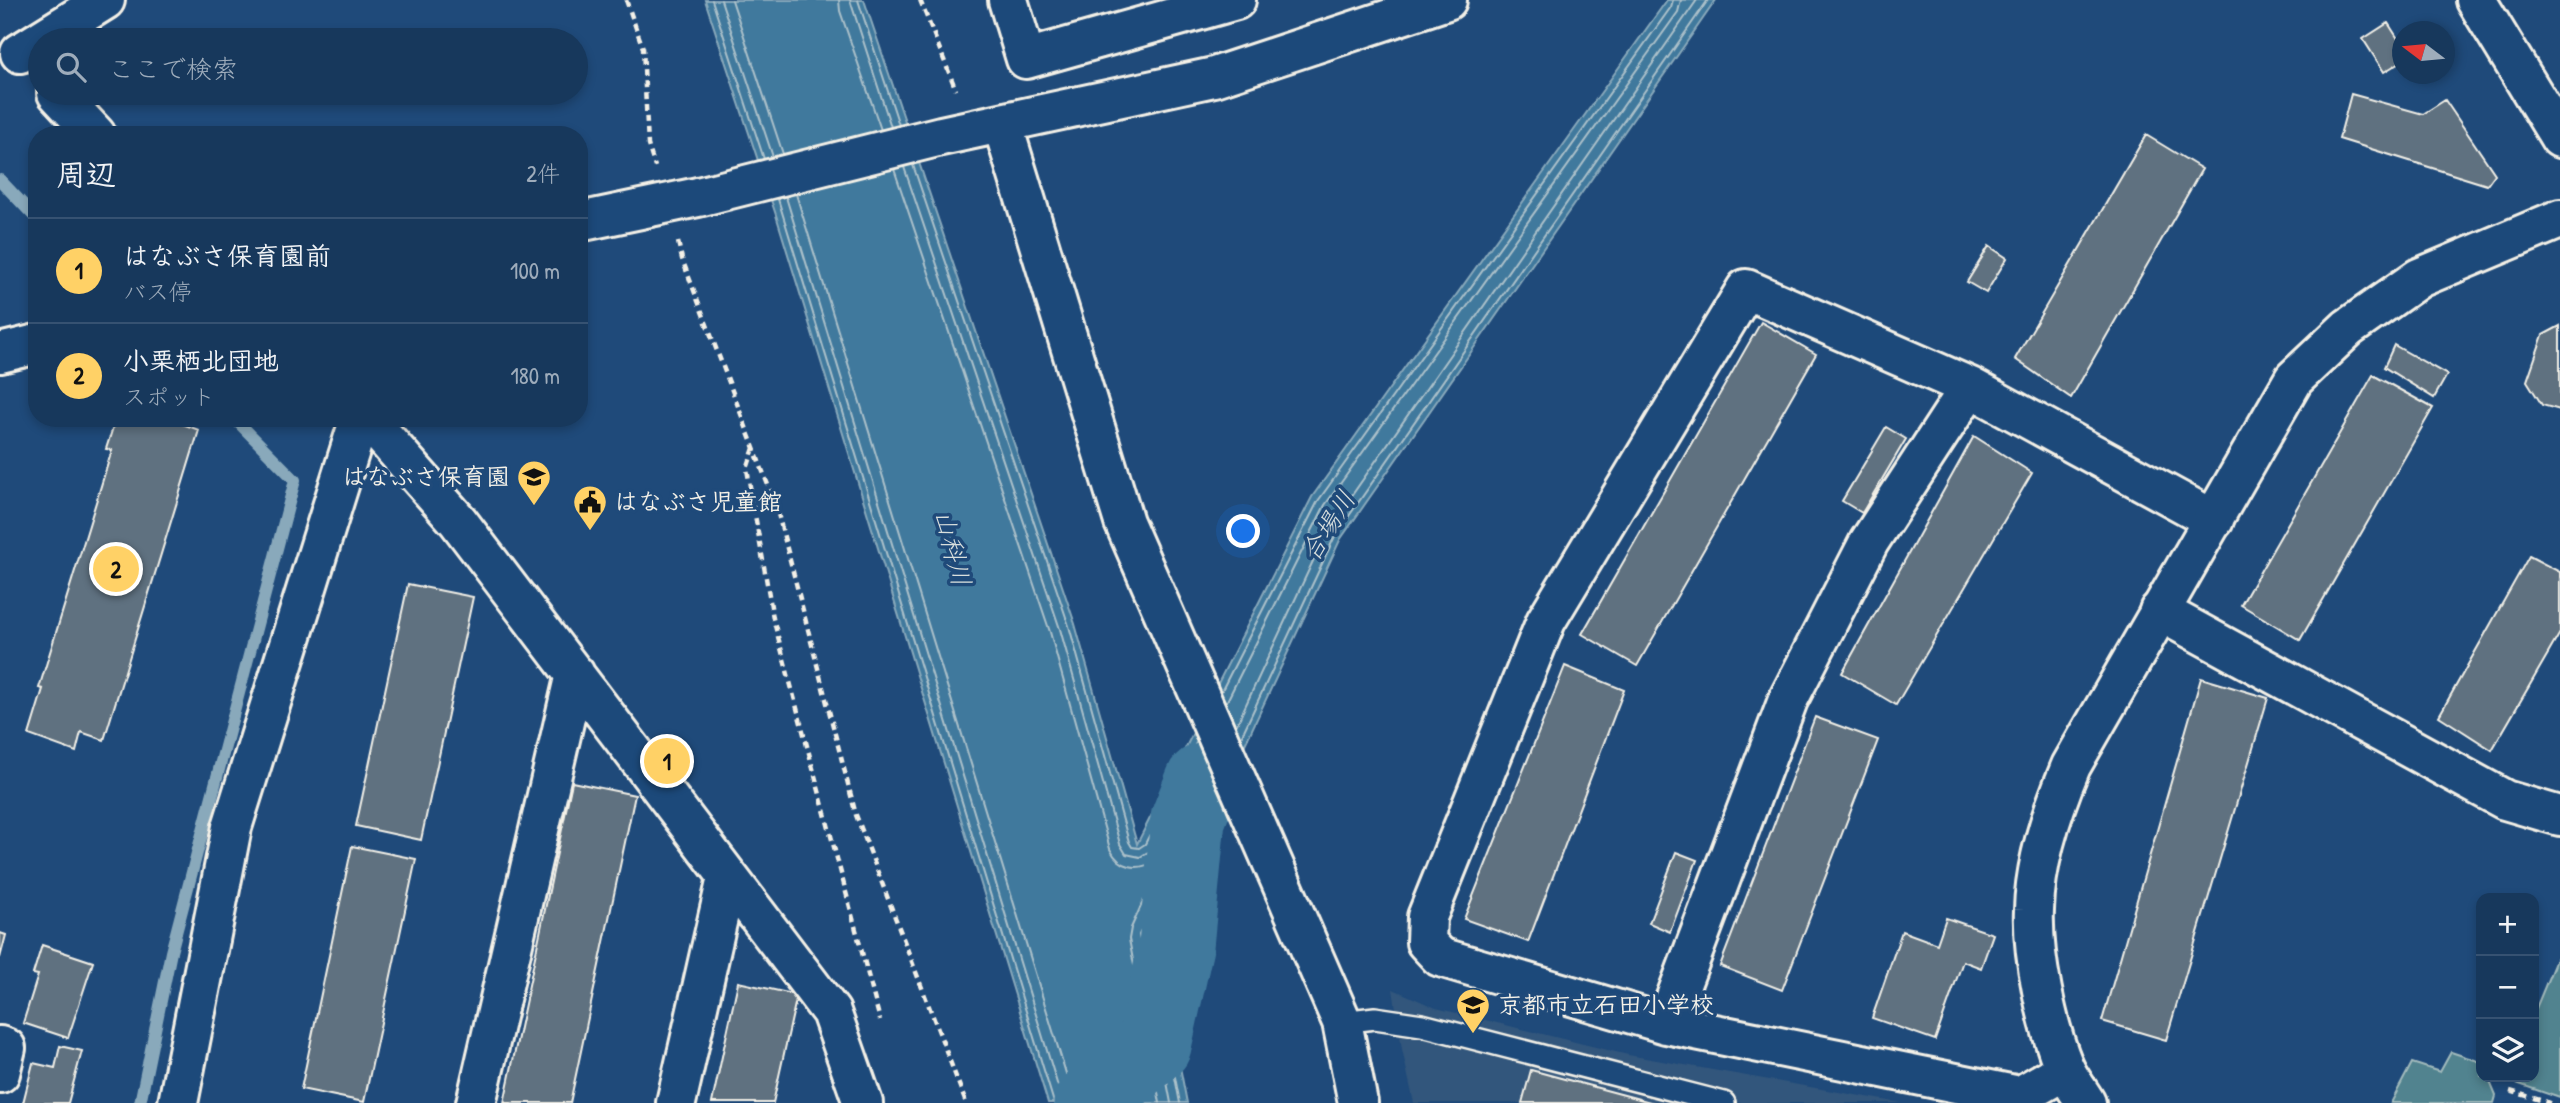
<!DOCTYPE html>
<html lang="ja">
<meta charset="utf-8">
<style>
:root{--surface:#17385c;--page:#244365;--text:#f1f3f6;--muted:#9eacbb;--line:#365272;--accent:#ffd166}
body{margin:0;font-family:"Patrick Hand","Klee One",sans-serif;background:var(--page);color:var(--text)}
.controls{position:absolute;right:21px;bottom:21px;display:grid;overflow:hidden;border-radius:14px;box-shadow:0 4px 10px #0003}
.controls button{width:63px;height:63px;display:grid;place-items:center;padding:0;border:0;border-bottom:2px solid var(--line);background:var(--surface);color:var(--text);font:35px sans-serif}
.compass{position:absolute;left:2392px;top:21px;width:63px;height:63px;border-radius:50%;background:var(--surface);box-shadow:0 4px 10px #0003;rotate:286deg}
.you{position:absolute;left:1244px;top:532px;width:24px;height:24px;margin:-18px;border:5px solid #fff;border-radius:50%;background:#1a73e8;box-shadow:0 0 0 10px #1a73e833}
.badge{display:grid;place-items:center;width:46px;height:46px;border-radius:50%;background:var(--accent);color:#111;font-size:23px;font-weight:700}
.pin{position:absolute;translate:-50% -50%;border:4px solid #fff;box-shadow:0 2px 7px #0006}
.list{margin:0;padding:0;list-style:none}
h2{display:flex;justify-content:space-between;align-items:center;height:91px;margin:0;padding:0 28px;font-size:30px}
h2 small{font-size:23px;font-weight:400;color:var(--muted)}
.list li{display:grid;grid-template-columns:46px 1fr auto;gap:21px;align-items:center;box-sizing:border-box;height:105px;padding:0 28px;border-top:2px solid var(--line)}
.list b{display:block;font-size:26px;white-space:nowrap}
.list p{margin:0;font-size:23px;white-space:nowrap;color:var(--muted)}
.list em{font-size:23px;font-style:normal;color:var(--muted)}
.icon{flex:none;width:38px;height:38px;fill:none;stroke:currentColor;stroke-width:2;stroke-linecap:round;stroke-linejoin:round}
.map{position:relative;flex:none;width:2560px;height:1103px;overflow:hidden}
.search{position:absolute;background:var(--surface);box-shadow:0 4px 10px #0003;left:28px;top:28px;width:560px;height:77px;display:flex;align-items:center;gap:18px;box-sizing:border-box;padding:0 24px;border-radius:38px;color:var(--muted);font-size:26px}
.panel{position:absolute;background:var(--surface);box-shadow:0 4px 10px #0003;left:28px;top:126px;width:560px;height:301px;border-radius:28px}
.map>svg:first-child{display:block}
.built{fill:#32567c}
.green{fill:#51838f;stroke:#a2babc;stroke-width:2}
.water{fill:#41799d;stroke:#89a9bb;stroke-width:2}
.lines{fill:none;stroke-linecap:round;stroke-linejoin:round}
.shore{stroke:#acc1ca;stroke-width:2}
.stream{stroke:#89a9bb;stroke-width:12}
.river{stroke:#41799d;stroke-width:75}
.building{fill:#5e7180;stroke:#f4f1e8;stroke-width:2}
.service-casing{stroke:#f4f1e8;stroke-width:26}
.minor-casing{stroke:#f4f1e8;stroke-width:44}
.tertiary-casing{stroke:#f4f1e8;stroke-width:44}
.path{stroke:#f4f1e8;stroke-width:4.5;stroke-dasharray:7 5;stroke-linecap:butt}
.service{stroke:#1f4a7a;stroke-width:21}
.minor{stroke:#1f4a7a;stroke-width:38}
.tertiary{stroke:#1f4a7a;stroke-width:38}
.labels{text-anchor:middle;stroke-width:7;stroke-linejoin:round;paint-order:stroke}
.poi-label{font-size:24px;font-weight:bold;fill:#f4f1e8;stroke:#1f4a7a;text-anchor:start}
.water-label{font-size:26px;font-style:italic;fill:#d9dfdd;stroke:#1f4a7a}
</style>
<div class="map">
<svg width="2560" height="1103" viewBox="0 0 2560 1103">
<rect width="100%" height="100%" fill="#1f4a7a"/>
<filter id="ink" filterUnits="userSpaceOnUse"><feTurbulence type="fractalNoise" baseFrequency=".0143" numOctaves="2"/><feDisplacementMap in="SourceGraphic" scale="14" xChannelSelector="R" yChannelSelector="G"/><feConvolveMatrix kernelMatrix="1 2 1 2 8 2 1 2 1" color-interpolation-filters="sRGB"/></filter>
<g filter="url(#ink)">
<path class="built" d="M 1393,989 L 1436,1008 L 1628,1055 L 1901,1103 L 1414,1103 L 1402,1049 Z"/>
<path class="green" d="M 2560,950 L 2560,1098 L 2513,1082 L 2510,1077 L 2534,1077 L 2534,1013 Z
M 2451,1052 L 2481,1062 L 2481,1077 L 2488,1077 L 2496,1096 L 2494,1103 L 2391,1103 L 2412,1063 L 2440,1072 Z"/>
<path class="water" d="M 705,0 L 864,0 L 1075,624 L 1137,844 L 1312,497 L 1667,0 L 1716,0 L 1340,540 L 1155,938 L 1187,1103 L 1048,1103 L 776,215 Z"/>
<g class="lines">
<path class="shore" d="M 712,0 L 764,159
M 721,0 L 773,157
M 732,0 L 783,154
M 839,0 L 840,11 L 881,130
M 850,0 L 891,127
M 858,0 L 899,125
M 913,165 L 1069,626 L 1129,842 L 1132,847 L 1139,848 L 1145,844 L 1197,741
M 904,167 L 1060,629 L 1120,844 L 1126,854 L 1140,857 L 1151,850 L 1201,752
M 894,169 L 1050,632 L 1110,849 C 1120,869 1138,871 1156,861 L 1160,864 L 1131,928 L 1129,939 L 1160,1103
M 796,194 L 1072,1093 L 1074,1103
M 786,197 L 1063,1103
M 778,199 L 1054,1103
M 1221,692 L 1318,501 L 1671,7 L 1673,0
M 1226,703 L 1325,505 L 1678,12 L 1681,0
M 1236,726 L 1327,531 L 1697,0
M 1241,737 L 1335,536 L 1708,0
M 1171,1103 L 1139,935 L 1212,777
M 1180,1103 L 1148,938 L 1217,788"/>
<path class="stream" d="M 0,180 L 37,219
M 140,1103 L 171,952 L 295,480 L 234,418"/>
<path class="river" d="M 1091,1103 L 1154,1045 L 1176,946 L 1188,819 L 1203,781"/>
</g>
<path class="building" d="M 2388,23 L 2402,45 L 2402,61 L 2384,72 L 2363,39 Z
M 2351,94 L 2423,114 L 2445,100 L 2495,174 L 2487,185 L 2339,139 Z
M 2146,135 L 2202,169 L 2071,398 L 2015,359 Z
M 1989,246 L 2007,258 L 1986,293 L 1967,282 Z
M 1761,322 L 1816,354 L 1637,666 L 1582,634 Z
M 2560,326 L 2560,410 L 2542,405 L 2527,381 L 2543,335 Z
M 2394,345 L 2447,375 L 2434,398 L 2384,367 Z
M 2373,375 L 2433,408 L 2300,640 L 2241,605 Z
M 116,418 L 166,418 L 199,430 L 104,740 L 81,732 L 76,752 L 29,735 L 43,689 L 39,688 L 112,450 L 106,449 Z
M 1886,427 L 1906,439 L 1862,513 L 1842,501 Z
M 1974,436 L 2032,473 L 1896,705 L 1842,673 Z
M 2529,556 L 2560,572 L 2560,633 L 2492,750 L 2439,716 Z
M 408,584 L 473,597 L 421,840 L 356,826 Z
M 1565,666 L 1624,690 L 1528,942 L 1464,919 Z
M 2201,678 L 2268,698 L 2166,1040 L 2102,1021 Z
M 1815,717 L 1878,740 L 1782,990 L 1720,966 Z
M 572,782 L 635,795 L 570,1103 L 504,1103 Z
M 352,846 L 416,859 L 364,1102 L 301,1089 Z
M 1676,852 L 1697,860 L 1670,932 L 1649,923 Z
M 1946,918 L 1993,934 L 1981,968 L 1963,961 L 1935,1040 L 1872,1018 L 1902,931 L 1937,944 Z
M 0,933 L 6,935 L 0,958 Z
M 42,945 L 93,962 L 68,1038 L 23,1023 L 38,975 L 33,974 Z
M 738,982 L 797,995 L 773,1103 L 712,1103 Z
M 60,1046 L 82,1051 L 68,1103 L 23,1103 L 33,1063 L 55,1068 Z
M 1531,1070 L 1654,1103 L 1522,1103 Z"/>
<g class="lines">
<g class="service-casing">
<path id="service" d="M 1342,1022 L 1375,1018 L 1422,1025 L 1724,1103"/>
</g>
<g class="minor-casing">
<path id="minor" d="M 1008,0 L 1026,59 L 1236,0
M 20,53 L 105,0
M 57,93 L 96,135
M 367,418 L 458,521 L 831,1012 L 863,1103
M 2159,611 L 2505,800 L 2560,816
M 1666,1024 L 1788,700 L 1869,542 L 1970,387
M 0,1046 L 6,1048 L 0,1073
M 2065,1070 L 2020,1096 L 1666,1024 L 1440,957 L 1426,942 L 1427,917 L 1546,621 L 1746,289 L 1970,387 L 2214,520
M 178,1103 L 232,827 L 360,418
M 476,1103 L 575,674
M 676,1103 L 727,878"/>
</g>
<g class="tertiary-casing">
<path id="tertiary" d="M 2476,0 L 2560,138
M 1002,123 L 1124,522 L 1342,1022 L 1358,1103
M 579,222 L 698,197 L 941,136 L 1214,77 L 1447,0
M 0,353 L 37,344
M 2086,1103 C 2079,1091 2069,1079 2064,1067 C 2047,1026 2032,954 2034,910 C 2035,862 2052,811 2071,766 L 2294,379 L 2348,328 L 2419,278 L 2560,219"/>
</g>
<path class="path" d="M 626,0 L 643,48 L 648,145 L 655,167
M 920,0 L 956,90
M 678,242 L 682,259 L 776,506 L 856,815 L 966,1103
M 754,448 L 747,469 L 773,618 L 880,1020
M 2510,1091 L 2550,1103"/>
<use href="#service" class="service"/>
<use href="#minor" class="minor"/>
<use href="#tertiary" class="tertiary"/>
</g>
</g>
<defs>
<g id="school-pin" transform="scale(1.75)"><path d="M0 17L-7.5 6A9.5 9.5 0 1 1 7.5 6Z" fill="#ffd166" stroke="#1f4a7a"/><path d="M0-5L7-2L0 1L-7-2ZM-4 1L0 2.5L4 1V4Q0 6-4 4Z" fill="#111"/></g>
<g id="civic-pin" transform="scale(1.75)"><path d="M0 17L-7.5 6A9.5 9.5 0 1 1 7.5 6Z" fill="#ffd166" stroke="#1f4a7a"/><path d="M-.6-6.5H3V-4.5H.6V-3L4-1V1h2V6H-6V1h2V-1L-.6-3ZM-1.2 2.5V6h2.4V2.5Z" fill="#111"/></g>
</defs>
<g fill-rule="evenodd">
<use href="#school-pin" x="534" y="477"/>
<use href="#civic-pin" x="590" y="502"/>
<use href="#school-pin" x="1473" y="1005"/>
</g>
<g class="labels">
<g class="poi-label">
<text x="510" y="485" text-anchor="end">はなぶさ保育園</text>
<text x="614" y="510">はなぶさ児童館</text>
<text x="1498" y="1013">京都市立石田小学校</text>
</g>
<g class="water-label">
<text transform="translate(1328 526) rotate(-58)" y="9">合場川</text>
<text transform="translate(953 548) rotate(76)" y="9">山科川</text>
</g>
</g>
</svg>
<div class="controls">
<button>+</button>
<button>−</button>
<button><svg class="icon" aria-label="layers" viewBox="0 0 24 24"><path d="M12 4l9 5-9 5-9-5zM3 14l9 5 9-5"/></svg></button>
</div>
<svg class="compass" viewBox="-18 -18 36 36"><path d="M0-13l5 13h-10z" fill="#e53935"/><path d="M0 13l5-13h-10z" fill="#9eacbb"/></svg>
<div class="you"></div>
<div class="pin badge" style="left:667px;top:761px">1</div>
<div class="pin badge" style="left:116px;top:569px">2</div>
<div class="search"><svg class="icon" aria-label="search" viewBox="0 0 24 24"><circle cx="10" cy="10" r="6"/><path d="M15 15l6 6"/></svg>ここで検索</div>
<section class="panel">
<h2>周辺<small>2件</small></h2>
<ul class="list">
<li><span class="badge">1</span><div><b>はなぶさ保育園前</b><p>バス停</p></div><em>100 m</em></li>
<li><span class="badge">2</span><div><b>小栗栖北団地</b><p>スポット</p></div><em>180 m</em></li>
</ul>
</section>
</div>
